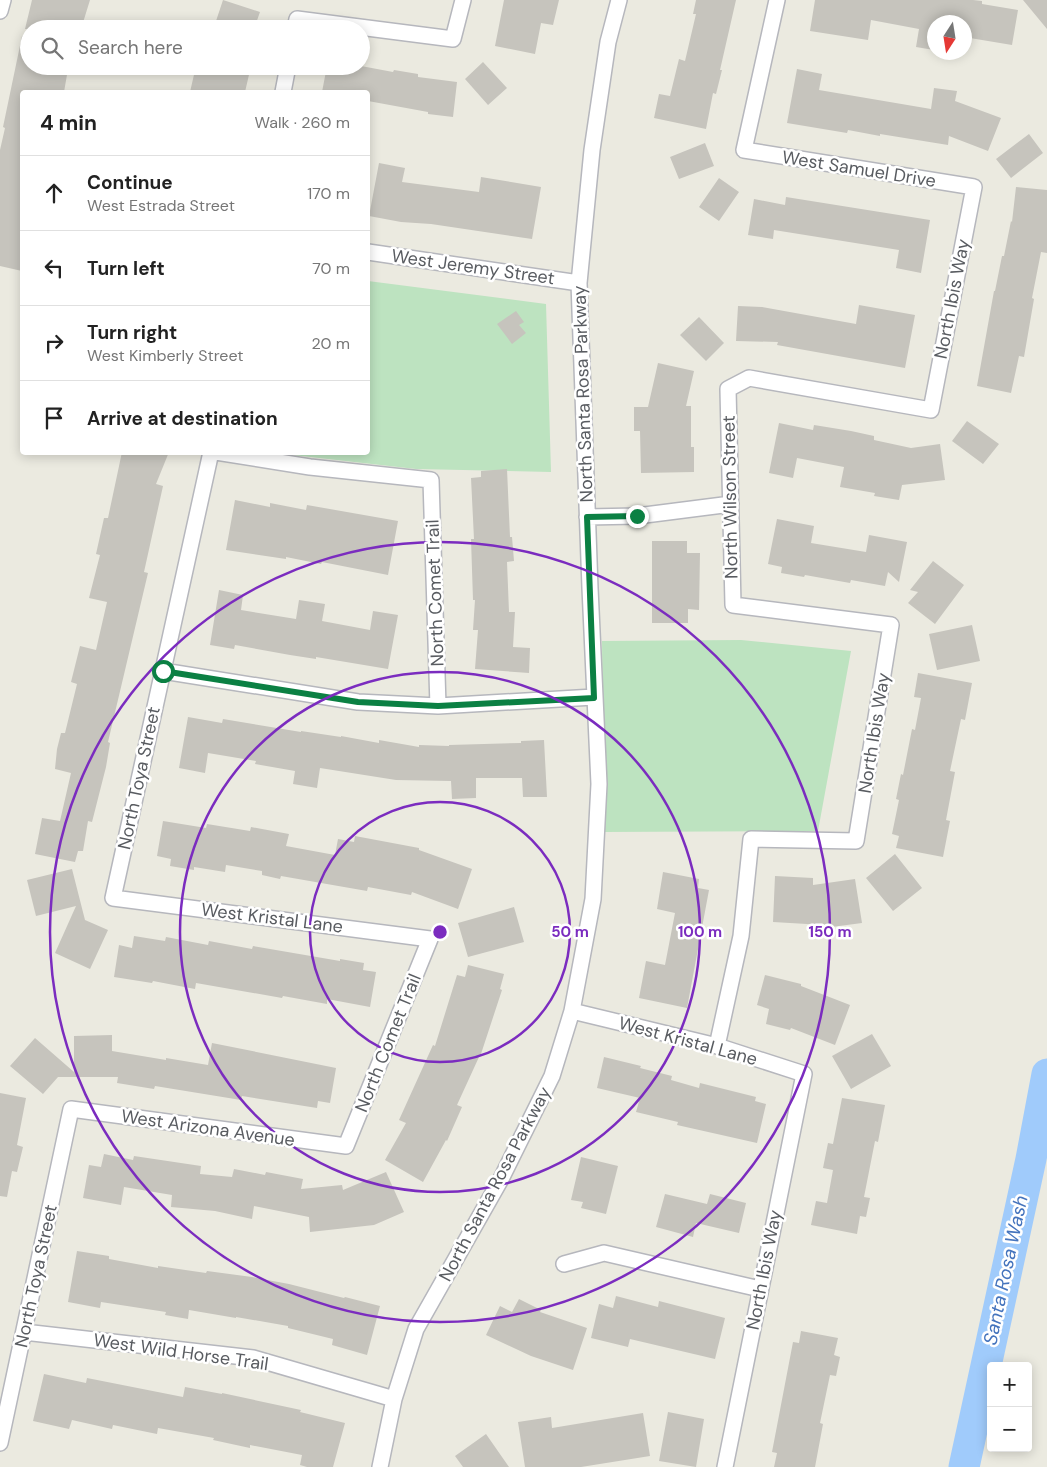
<!DOCTYPE html>
<meta charset="utf-8">
<style>
:root{--surface:#fff;--page:#f2f2f2;--text:#222;--muted:#767676;--line:#e0e0e0}
body{margin:0;font-family:"DM Sans",sans-serif;background:var(--page);color:var(--text)}
.controls{position:absolute;right:15px;bottom:15px;display:grid;overflow:hidden;border-radius:5px;box-shadow:0 2px 12px #0003}
.controls button{width:45px;height:45px;display:grid;place-items:center;padding:0;border:0;border-bottom:1px solid var(--line);background:var(--surface);color:var(--text);font:25px sans-serif}
.compass{position:absolute;left:927px;top:15px;width:45px;height:45px;border-radius:50%;background:var(--surface);box-shadow:0 2px 12px #0003;rotate:192deg}
.stop{position:absolute;width:15px;height:15px;margin:-11px;border:4px solid #0b8043;border-radius:50%;background:#fff}
.stop.end{background:#0b8043;border-color:#fff;box-shadow:0 1px 5px #0008}
.list{margin:0;padding:0;list-style:none}
h2{display:flex;justify-content:space-between;align-items:center;height:65px;margin:0;padding:0 20px;font-size:21px}
h2 small{font-size:16px;font-weight:400;color:var(--muted)}
.list li{display:grid;grid-template-columns:32px 1fr auto;gap:15px;align-items:center;box-sizing:border-box;height:75px;padding:0 20px;border-top:1px solid var(--line)}
.list b{display:block;font-size:19px;white-space:nowrap}
.list p{margin:0;font-size:16px;white-space:nowrap;color:var(--muted)}
.list em{font-size:16px;font-style:normal;color:var(--muted)}
.icon{flex:none;width:28px;height:28px;fill:none;stroke:currentColor;stroke-width:2;stroke-linecap:round;stroke-linejoin:round}
.map{position:relative;flex:none;width:1047px;height:1467px;overflow:hidden}
.search{position:absolute;background:var(--surface);box-shadow:0 2px 12px #0003;left:20px;top:20px;width:350px;height:55px;display:flex;align-items:center;gap:12px;box-sizing:border-box;padding:0 18px;border-radius:28px;color:var(--muted);font-size:19px}
.panel{position:absolute;background:var(--surface);box-shadow:0 2px 12px #0003;left:20px;top:90px;width:350px;height:365px;border-radius:5px}
.map>svg:first-child{display:block}
.green{fill:#bde3c0}
.lines{fill:none;stroke-linecap:round;stroke-linejoin:round}
.river{stroke:#a0cbfb;stroke-width:31}
.building{fill:#c6c4bd}
.street-casing{stroke:#b6b7bd;stroke-width:18}
.street{stroke:#fff;stroke-width:15}
.route{stroke:#0b8043;stroke-width:6}
.ring{fill:none;stroke:#7b2cbf;stroke-width:2.5}
.labels{text-anchor:middle;stroke-width:5;stroke-linejoin:round;paint-order:stroke}
.street-label{font-size:18px;fill:#595c61;stroke:#fff}
.water-label{font-size:19px;font-style:italic;fill:#4574bd;stroke:#fff}
.centre{fill:#7b2cbf;stroke:#fff;stroke-width:2.5}
.ring-label{font-size:15px;text-anchor:middle;font-weight:bold;fill:#7b2cbf;stroke:#fff;stroke-width:5;stroke-linejoin:round;paint-order:stroke}
</style>
<div class="map">
<svg width="1047" height="1467" viewBox="0 0 1047 1467">
<rect width="100%" height="100%" fill="#ebeae0"/>
<path class="green" d="M 368,281 L 546,304 L 551,472 L 416,469 L 275,453 L 368,452 Z
M 741,640 L 851,651 L 818,831 L 604,832 L 602,641 Z"/>
<g class="lines">
<path class="river" d="M 964,1467 L 1031,1159 L 1047,1074"/>
</g>
<path class="building" d="M 32,0 L 90,0 L 81,29 L 25,29 Z
M 223,0 L 260,12 L 254,29 L 230,29 L 215,24 Z
M 504,0 L 559,0 L 553,25 L 541,23 L 535,54 L 495,46 Z
M 696,0 L 736,0 L 720,70 L 722,70 L 716,94 L 713,93 L 706,129 L 654,118 L 659,94 L 670,96 L 679,59 L 685,61 L 696,14 L 693,14 Z
M 815,0 L 973,0 L 982,1 L 982,4 L 1018,10 L 1012,45 L 964,37 L 964,22 L 934,22 L 934,50 L 916,47 L 919,29 L 871,20 L 868,40 L 810,31 Z
M 1023,0 L 1047,0 L 1047,29 Z
M 22,36 L 29,37 L 29,66 L 54,66 L 68,69 L 64,92 L 22,92 L 22,271 L 0,266 L 0,150 L 5,128 L 3,127 Z
M 483,62 L 507,88 L 488,105 L 465,79 Z
M 196,66 L 251,66 L 245,92 L 190,92 Z
M 327,66 L 339,66 L 358,70 L 358,66 L 361,66 L 393,72 L 394,70 L 418,74 L 418,77 L 457,82 L 453,117 L 428,114 L 428,112 L 368,101 L 368,92 L 322,92 Z
M 797,69 L 822,74 L 819,90 L 931,109 L 934,88 L 957,91 L 955,101 L 1001,118 L 988,151 L 949,136 L 948,145 L 880,134 L 880,136 L 848,130 L 847,133 L 787,123 Z
M 1029,134 L 1043,153 L 1011,178 L 996,159 Z
M 705,143 L 714,166 L 679,179 L 670,157 Z
M 379,163 L 405,168 L 402,182 L 479,192 L 481,177 L 541,187 L 532,239 L 431,224 L 401,222 L 369,216 Z
M 719,178 L 739,192 L 719,221 L 699,207 Z
M 1016,187 L 1047,190 L 1047,253 L 1041,252 L 1032,298 L 1034,299 L 1024,357 L 1019,356 L 1011,393 L 977,386 L 994,291 L 995,291 L 1002,256 L 1004,256 L 1011,221 L 1012,222 Z
M 786,197 L 930,220 L 921,273 L 896,268 L 899,250 L 774,230 L 773,239 L 748,235 L 754,199 L 785,205 Z
M 859,305 L 915,315 L 905,368 L 777,345 L 778,342 L 736,341 L 738,306 L 762,307 L 856,324 Z
M 516,311 L 524,322 L 519,325 L 526,333 L 512,344 L 497,324 Z
M 699,317 L 724,343 L 706,361 L 680,335 Z
M 658,363 L 694,371 L 686,406 L 691,406 L 691,447 L 694,447 L 694,472 L 641,473 L 640,431 L 634,431 L 634,407 L 648,407 Z
M 967,421 L 999,444 L 983,464 L 952,441 Z
M 779,423 L 813,430 L 814,425 L 851,431 L 874,436 L 874,440 L 911,448 L 940,444 L 945,480 L 902,485 L 899,500 L 874,496 L 875,493 L 840,487 L 844,467 L 797,458 L 793,478 L 769,473 Z
M 122,452 L 169,452 L 156,484 L 163,486 L 144,572 L 148,573 L 108,742 L 110,743 L 106,767 L 92,822 L 88,821 L 83,851 L 78,851 L 75,862 L 35,854 L 42,818 L 60,821 L 71,773 L 55,769 L 57,749 L 61,733 L 65,733 L 77,684 L 71,682 L 80,646 L 96,650 L 107,602 L 89,598 L 100,555 L 96,554 L 104,518 L 108,518 Z
M 507,469 L 510,537 L 512,537 L 514,561 L 507,562 L 509,612 L 515,612 L 513,647 L 530,648 L 529,673 L 475,669 L 478,630 L 473,630 L 475,600 L 473,600 L 471,539 L 474,539 L 471,478 L 481,477 L 481,471 Z
M 235,500 L 270,507 L 270,503 L 306,510 L 307,505 L 398,521 L 388,575 L 322,562 L 321,564 L 286,557 L 286,559 L 226,550 Z
M 777,519 L 814,526 L 811,543 L 866,552 L 869,535 L 907,542 L 899,582 L 888,572 L 885,586 L 851,580 L 850,583 L 805,575 L 804,577 L 781,573 L 782,567 L 768,564 Z
M 652,541 L 687,541 L 687,553 L 700,553 L 699,610 L 688,609 L 688,623 L 652,623 Z
M 933,561 L 964,585 L 935,624 L 908,603 L 918,592 L 910,590 Z
M 219,590 L 243,595 L 241,610 L 296,619 L 299,600 L 325,604 L 322,621 L 370,630 L 373,611 L 398,615 L 388,669 L 316,657 L 316,659 L 290,655 L 235,645 L 234,649 L 210,645 Z
M 972,625 L 980,661 L 937,670 L 929,634 Z
M 918,673 L 972,683 L 965,720 L 961,719 L 950,771 L 955,772 L 946,820 L 950,821 L 943,857 L 896,848 L 899,836 L 892,834 L 899,800 L 896,799 L 901,774 L 903,775 L 912,729 L 915,730 L 921,698 L 914,697 Z
M 188,717 L 222,723 L 223,719 L 301,732 L 301,731 L 341,737 L 341,736 L 379,743 L 379,740 L 419,747 L 419,745 L 449,746 L 449,745 L 521,743 L 521,741 L 544,740 L 547,797 L 523,797 L 522,778 L 476,778 L 476,798 L 452,799 L 451,781 L 396,780 L 320,768 L 317,788 L 293,784 L 295,771 L 255,764 L 256,761 L 208,753 L 205,773 L 179,768 Z
M 163,821 L 206,828 L 207,824 L 250,831 L 251,827 L 289,834 L 286,846 L 335,855 L 338,839 L 354,842 L 355,836 L 419,848 L 419,850 L 472,869 L 458,909 L 412,892 L 411,895 L 368,887 L 367,891 L 281,876 L 280,879 L 262,875 L 262,871 L 226,865 L 225,872 L 194,867 L 194,870 L 170,866 L 171,859 L 157,856 Z
M 895,854 L 922,888 L 893,911 L 866,878 Z
M 72,869 L 85,920 L 108,930 L 90,969 L 55,953 L 76,906 L 36,916 L 27,880 Z
M 663,872 L 699,879 L 698,888 L 709,890 L 687,1008 L 639,998 L 646,961 L 665,965 L 675,913 L 657,909 Z
M 775,876 L 813,878 L 813,885 L 855,879 L 862,923 L 824,928 L 824,925 L 773,922 Z
M 514,907 L 524,942 L 468,957 L 458,923 Z
M 134,936 L 165,941 L 166,937 L 208,945 L 209,941 L 252,949 L 253,946 L 340,961 L 340,959 L 364,963 L 363,970 L 376,972 L 370,1007 L 327,999 L 327,1004 L 283,996 L 282,998 L 196,983 L 195,989 L 153,981 L 152,983 L 114,977 L 119,945 L 132,948 Z
M 468,965 L 504,974 L 500,989 L 502,990 L 480,1057 L 479,1057 L 457,1105 L 462,1107 L 447,1141 L 446,1140 L 423,1182 L 385,1160 L 406,1123 L 399,1120 L 433,1045 L 435,1046 L 457,975 L 465,977 Z
M 765,975 L 801,984 L 801,986 L 850,1005 L 835,1045 L 791,1028 L 790,1030 L 766,1024 L 769,1009 L 757,1005 Z
M 872,1034 L 891,1066 L 851,1089 L 832,1056 Z
M 112,1035 L 112,1051 L 166,1060 L 166,1058 L 208,1065 L 212,1043 L 336,1068 L 330,1103 L 318,1101 L 317,1108 L 242,1096 L 241,1100 L 155,1086 L 154,1089 L 117,1083 L 118,1077 L 58,1077 L 43,1094 L 10,1066 L 35,1038 L 74,1072 L 74,1036 Z
M 604,1057 L 641,1066 L 640,1068 L 672,1076 L 671,1080 L 699,1088 L 700,1083 L 756,1097 L 755,1101 L 766,1104 L 757,1143 L 677,1125 L 678,1122 L 636,1112 L 640,1098 L 597,1088 Z
M 0,1093 L 26,1098 L 17,1145 L 23,1147 L 17,1172 L 12,1171 L 7,1197 L 0,1196 Z
M 842,1098 L 885,1105 L 878,1142 L 875,1141 L 864,1197 L 870,1198 L 866,1217 L 860,1216 L 857,1234 L 811,1225 L 816,1201 L 827,1203 L 833,1170 L 823,1168 L 828,1143 L 833,1144 Z
M 104,1154 L 133,1160 L 134,1156 L 201,1166 L 200,1174 L 232,1177 L 234,1169 L 265,1175 L 266,1172 L 303,1179 L 301,1189 L 342,1185 L 343,1190 L 386,1172 L 404,1212 L 374,1225 L 310,1232 L 309,1217 L 254,1206 L 252,1219 L 215,1211 L 171,1207 L 172,1195 L 124,1187 L 121,1205 L 83,1198 L 89,1165 L 101,1167 Z
M 581,1157 L 618,1166 L 606,1214 L 581,1208 L 583,1202 L 571,1200 Z
M 665,1194 L 707,1204 L 710,1194 L 746,1203 L 739,1233 L 696,1223 L 693,1237 L 656,1227 Z
M 77,1251 L 109,1256 L 109,1259 L 158,1268 L 158,1266 L 206,1273 L 207,1271 L 252,1277 L 289,1284 L 344,1298 L 345,1297 L 380,1306 L 367,1355 L 332,1345 L 333,1339 L 288,1328 L 288,1326 L 236,1317 L 236,1318 L 189,1310 L 188,1319 L 165,1315 L 166,1312 L 101,1302 L 100,1308 L 68,1302 Z
M 616,1296 L 658,1307 L 659,1301 L 725,1318 L 715,1359 L 630,1339 L 628,1347 L 591,1338 L 599,1304 L 613,1308 Z
M 519,1299 L 541,1310 L 540,1312 L 587,1328 L 573,1370 L 531,1356 L 486,1335 L 500,1306 L 512,1312 Z
M 801,1331 L 838,1338 L 834,1355 L 840,1357 L 836,1376 L 830,1375 L 820,1423 L 823,1424 L 815,1467 L 774,1467 L 777,1453 L 772,1452 L 793,1342 L 799,1343 Z
M 44,1374 L 86,1383 L 87,1378 L 183,1397 L 185,1387 L 222,1394 L 222,1393 L 301,1410 L 300,1412 L 345,1423 L 333,1467 L 307,1467 L 300,1465 L 302,1455 L 250,1445 L 250,1448 L 213,1440 L 214,1438 L 158,1428 L 157,1434 L 113,1425 L 112,1429 L 72,1420 L 69,1429 L 33,1421 Z
M 668,1412 L 704,1419 L 696,1467 L 659,1461 Z
M 643,1413 L 650,1456 L 581,1467 L 525,1467 L 518,1422 L 551,1417 L 552,1428 Z
M 486,1434 L 509,1467 L 463,1467 L 455,1456 Z"/>
<g class="lines">
<g class="street-casing">
<path id="street" d="M 0,11 L 3,0
M 295,29 L 297,19 L 453,39 L 463,0
M 283,92 L 288,66
M 368,252 L 579,283
M 216,452 L 310,467 L 431,480 L 438,706
M 587,517 L 637,516 L 731,504
M 163,671 L 358,702 L 438,706 L 594,697
M 572,1011 L 717,1046 L 804,1074 L 725,1467
M 717,1046 L 741,936 L 751,839 L 856,841 L 891,625 L 733,605 L 728,389 L 749,378 L 931,410 L 974,187 L 744,150 L 777,0
M 564,1264 L 604,1253 L 760,1289
M 24,1332 L 253,1358 L 394,1399
M 0,1443 L 71,1109 L 346,1146 L 430,939 L 113,898 L 211,452
M 380,1467 L 394,1399 L 416,1329 L 501,1179 L 552,1076 L 572,1011 L 593,899 L 599,784 L 590,588 L 579,283 L 592,150 L 608,42 L 619,0"/>
</g>
<use href="#street" class="street"/>
</g>
<g class="lines">
<path class="route" d="M 163,671 L 358,702 L 438,706 L 594,698 L 587,517 L 637,516"/>
</g>
<g class="ring">
<circle cx="440" cy="932" r="130"/>
<circle cx="440" cy="932" r="260"/>
<circle cx="440" cy="932" r="390"/>
</g>
<g class="labels">
<g class="street-label">
<text transform="translate(859 169) rotate(9)" y="6">West Samuel Drive</text>
<text transform="translate(473 267) rotate(8)" y="6">West Jeremy Street</text>
<text transform="translate(952 299) rotate(-79)" y="6">North Ibis Way</text>
<text transform="translate(583 394) rotate(-92)" y="6">North Santa Rosa Parkway</text>
<text transform="translate(730 497) rotate(-91)" y="6">North Wilson Street</text>
<text transform="translate(435 593) rotate(-92)" y="6">North Comet Trail</text>
<text transform="translate(874 733) rotate(-81)" y="6">North Ibis Way</text>
<text transform="translate(139 778) rotate(-78)" y="6">North Toya Street</text>
<text transform="translate(272 918) rotate(7)" y="6">West Kristal Lane</text>
<text transform="translate(688 1041) rotate(15)" y="6">West Kristal Lane</text>
<text transform="translate(388 1043) rotate(-68)" y="6">North Comet Trail</text>
<text transform="translate(208 1128) rotate(8)" y="6">West Arizona Avenue</text>
<text transform="translate(495 1184) rotate(-62)" y="6">North Santa Rosa Parkway</text>
<text transform="translate(764 1270) rotate(-79)" y="6">North Ibis Way</text>
<text transform="translate(36 1276) rotate(-78)" y="6">North Toya Street</text>
<text transform="translate(181 1352) rotate(8)" y="6">West Wild Horse Trail</text>
</g>
<g class="water-label">
<text transform="translate(1005 1270) rotate(-78)" y="7">Santa Rosa Wash</text>
</g>
</g>
<circle cx="440" cy="932" r="8" class="centre"/>
<g class="ring-label">
<text x="570" y="937">50 m</text>
<text x="700" y="937">100 m</text>
<text x="830" y="937">150 m</text>
</g>
</svg>
<div class="controls">
<button>+</button>
<button>−</button>
</div>
<svg class="compass" viewBox="-18 -18 36 36"><path d="M0-13l5 13h-10z" fill="#e53935"/><path d="M0 13l5-13h-10z" fill="#767676"/></svg>
<div class="stop" style="left:163px;top:671px"></div>
<div class="stop end" style="left:637px;top:516px"></div>
<div class="search"><svg class="icon" aria-label="search" viewBox="0 0 24 24"><circle cx="10" cy="10" r="6"/><path d="M15 15l6 6"/></svg>Search here</div>
<section class="panel">
<h2>4 min<small>Walk · 260 m</small></h2>
<ul class="list">
<li><svg class="icon" aria-label="ahead" viewBox="0 0 24 24"><path d="M12 20V5M6 11l6-6 6 6"/></svg><div><b>Continue</b><p>West Estrada Street</p></div><em>170 m</em></li>
<li><svg class="icon" aria-label="left" viewBox="0 0 24 24"><path d="M17 20v-9H6M10 6l-5 5 5 5"/></svg><div><b>Turn left</b></div><em>70 m</em></li>
<li><svg class="icon" aria-label="right" viewBox="0 0 24 24"><path d="M7 20v-9h11M14 6l5 5-5 5"/></svg><div><b>Turn right</b><p>West Kimberly Street</p></div><em>20 m</em></li>
<li><svg class="icon" aria-label="arrive" viewBox="0 0 24 24"><path d="M6 21V4h12l-3 4 3 4H6"/></svg><div><b>Arrive at destination</b></div></li>
</ul>
</section>
</div>
